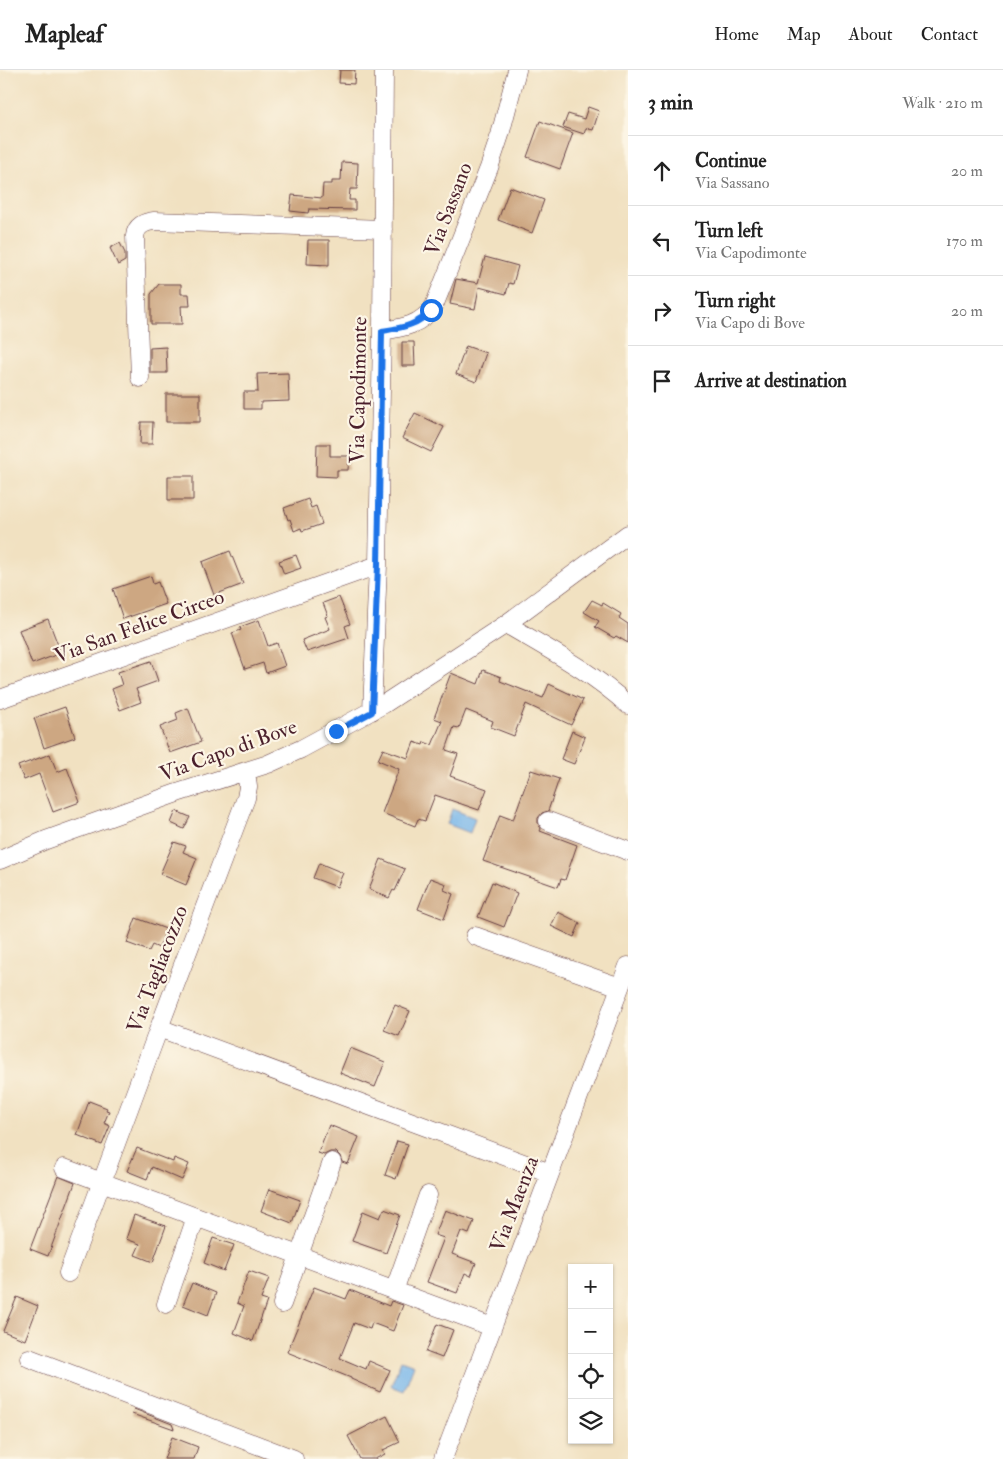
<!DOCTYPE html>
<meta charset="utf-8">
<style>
:root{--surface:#fff;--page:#f2f2f2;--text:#222;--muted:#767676;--line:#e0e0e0}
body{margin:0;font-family:"IM FELL Double Pica",serif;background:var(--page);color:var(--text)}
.controls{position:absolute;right:15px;bottom:15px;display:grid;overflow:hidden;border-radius:0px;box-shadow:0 1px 4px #0004}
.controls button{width:45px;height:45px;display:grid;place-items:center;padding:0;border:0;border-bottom:1px solid var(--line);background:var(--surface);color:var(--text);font:25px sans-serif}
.stop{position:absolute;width:15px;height:15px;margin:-11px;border:4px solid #1a73e8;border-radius:50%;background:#fff}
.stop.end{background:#1a73e8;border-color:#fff;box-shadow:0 1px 5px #0008}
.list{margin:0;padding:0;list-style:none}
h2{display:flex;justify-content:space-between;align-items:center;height:65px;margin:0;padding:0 20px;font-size:21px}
h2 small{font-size:16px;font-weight:400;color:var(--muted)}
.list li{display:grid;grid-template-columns:32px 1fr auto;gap:15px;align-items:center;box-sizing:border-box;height:70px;padding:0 20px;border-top:1px solid var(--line)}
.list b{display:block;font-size:19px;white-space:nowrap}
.list p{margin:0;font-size:16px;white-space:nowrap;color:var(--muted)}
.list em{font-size:16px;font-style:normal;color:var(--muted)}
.icon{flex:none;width:28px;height:28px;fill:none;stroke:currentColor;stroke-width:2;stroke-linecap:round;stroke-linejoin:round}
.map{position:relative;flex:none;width:628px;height:1389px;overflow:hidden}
header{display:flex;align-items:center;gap:30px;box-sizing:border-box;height:70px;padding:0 25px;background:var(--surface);border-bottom:1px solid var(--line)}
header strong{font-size:24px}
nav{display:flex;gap:28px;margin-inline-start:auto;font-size:18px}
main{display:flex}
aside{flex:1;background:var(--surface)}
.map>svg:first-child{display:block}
.water{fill:#77b6ea;stroke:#606a8a}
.building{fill:#cda782}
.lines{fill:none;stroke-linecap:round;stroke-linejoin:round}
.street-casing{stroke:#633c42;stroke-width:19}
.street{stroke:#fff;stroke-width:18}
.route{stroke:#1a73e8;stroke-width:6}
.labels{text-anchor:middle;stroke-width:4.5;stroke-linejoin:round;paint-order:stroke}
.street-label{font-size:21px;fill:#4a1f2b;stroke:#fcf5e5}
</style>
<header>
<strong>Mapleaf</strong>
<nav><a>Home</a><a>Map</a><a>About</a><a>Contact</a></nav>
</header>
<main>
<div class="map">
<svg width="628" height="1389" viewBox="0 0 628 1389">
<rect width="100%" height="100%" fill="#fcf5e5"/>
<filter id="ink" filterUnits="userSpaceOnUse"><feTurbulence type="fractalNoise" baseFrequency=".02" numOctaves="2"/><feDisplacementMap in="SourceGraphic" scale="10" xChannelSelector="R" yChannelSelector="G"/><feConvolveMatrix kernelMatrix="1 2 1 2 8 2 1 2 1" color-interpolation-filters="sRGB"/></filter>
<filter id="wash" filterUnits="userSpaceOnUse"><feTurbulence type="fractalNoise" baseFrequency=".0096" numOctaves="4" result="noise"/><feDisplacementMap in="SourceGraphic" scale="20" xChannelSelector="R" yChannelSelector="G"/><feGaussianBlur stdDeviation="1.12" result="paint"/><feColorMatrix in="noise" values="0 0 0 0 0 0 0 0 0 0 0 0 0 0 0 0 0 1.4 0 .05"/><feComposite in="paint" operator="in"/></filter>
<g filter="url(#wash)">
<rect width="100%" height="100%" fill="#f1e1c1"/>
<path class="water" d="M 452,739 L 475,748 L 470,763 L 447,754 Z
M 401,1290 L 414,1295 L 404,1321 L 391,1316 Z"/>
<g id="blocks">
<path class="building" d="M 340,0 L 355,0 L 354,14 L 339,13 Z
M 588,37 L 599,41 L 593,60 L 586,58 L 584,64 L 563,57 L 568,44 L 584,49 Z
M 540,51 L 573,63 L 560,99 L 527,87 Z
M 342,92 L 358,93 L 357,119 L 350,119 L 349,130 L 355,130 L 355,140 L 309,139 L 308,143 L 290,141 L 292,125 L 322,128 L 323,114 L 332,114 L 332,111 L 341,111 Z
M 510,117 L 544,130 L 532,163 L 498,150 Z
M 308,170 L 329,170 L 329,195 L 307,194 Z
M 120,173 L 125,183 L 125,191 L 118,195 L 110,178 Z
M 485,187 L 518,196 L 513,214 L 509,213 L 506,224 L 479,217 L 475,239 L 450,234 L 456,209 L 478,213 Z
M 159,214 L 181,214 L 181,224 L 189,224 L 190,236 L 181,236 L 182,254 L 151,254 L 151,224 Z
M 402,272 L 414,272 L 415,296 L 402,296 Z
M 466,276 L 486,283 L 476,312 L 456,304 Z
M 166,277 L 167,303 L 150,303 L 150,278 Z
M 288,303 L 289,331 L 261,332 L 261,339 L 244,339 L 244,322 L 258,322 L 257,304 Z
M 166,324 L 200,324 L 200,352 L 166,352 Z
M 415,343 L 444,357 L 431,382 L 402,368 Z
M 141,352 L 153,352 L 152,374 L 140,374 Z
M 317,374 L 330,374 L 330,386 L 349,386 L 348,400 L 337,400 L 337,407 L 316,406 Z
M 168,406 L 193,406 L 193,430 L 168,430 Z
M 308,429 L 311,438 L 316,436 L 322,454 L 302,461 L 301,458 L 294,461 L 290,449 L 288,450 L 284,438 Z
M 230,481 L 243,514 L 214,525 L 202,492 Z
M 296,485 L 301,498 L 284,504 L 279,491 Z
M 151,506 L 153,514 L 158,512 L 166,534 L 123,549 L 113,519 Z
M 339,527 L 350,554 L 345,556 L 349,568 L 307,582 L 302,570 L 330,559 L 325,547 L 328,546 L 323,533 Z
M 592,530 L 602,535 L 603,533 L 621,544 L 619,548 L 628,554 L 628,573 L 616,566 L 614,568 L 595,557 L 599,551 L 584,542 Z
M 48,549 L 61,583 L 32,594 L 19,560 Z
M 259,550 L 268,576 L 277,573 L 285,596 L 266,603 L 263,593 L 245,599 L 232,563 L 241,560 L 240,557 Z
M 151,591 L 158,611 L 136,619 L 141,632 L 120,640 L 112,619 L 122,615 L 118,602 Z
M 483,600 L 501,607 L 500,611 L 543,628 L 549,614 L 583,630 L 571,655 L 526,634 L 514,666 L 491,657 L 493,651 L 466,640 L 459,658 L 454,657 L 446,680 L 458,684 L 450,706 L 487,719 L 479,740 L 435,725 L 425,751 L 418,749 L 415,756 L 382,743 L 399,699 L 378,690 L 383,679 L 408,688 L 414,672 L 423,675 L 424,672 L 432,675 L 442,651 L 434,648 L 451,603 L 478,614 Z
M 65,637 L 75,667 L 44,678 L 34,648 Z
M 188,638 L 201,672 L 170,683 L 160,657 L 178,650 L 176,643 Z
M 572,661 L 585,667 L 574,694 L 561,689 Z
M 50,684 L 57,702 L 67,698 L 80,732 L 53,742 L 39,704 L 24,710 L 18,696 Z
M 531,700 L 559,709 L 548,741 L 542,743 L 538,748 L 538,753 L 541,759 L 540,761 L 577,775 L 565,810 L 561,809 L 558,817 L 483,791 L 500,745 L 513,750 Z
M 176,741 L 190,747 L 184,759 L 171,753 Z
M 174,772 L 186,776 L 183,782 L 197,788 L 186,815 L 160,804 Z
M 381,789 L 405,799 L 395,821 L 393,820 L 389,828 L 369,819 Z
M 319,793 L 343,803 L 337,817 L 313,808 Z
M 430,808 L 446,814 L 444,820 L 453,824 L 444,849 L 418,839 Z
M 492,812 L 517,823 L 504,857 L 478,847 Z
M 558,842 L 580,853 L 574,867 L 551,856 Z
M 136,848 L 166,859 L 159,878 L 152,875 L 149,881 L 127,873 Z
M 395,935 L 410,941 L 399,966 L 384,960 Z
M 350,978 L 385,992 L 375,1017 L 340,1003 Z
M 89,1031 L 107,1038 L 106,1040 L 109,1041 L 104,1053 L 110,1056 L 102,1075 L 77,1065 Z
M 329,1055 L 359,1067 L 348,1094 L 342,1092 L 340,1086 L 336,1082 L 330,1082 L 324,1085 L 318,1083 Z
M 397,1071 L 408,1074 L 396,1109 L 385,1105 Z
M 137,1078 L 173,1092 L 174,1088 L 189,1094 L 182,1110 L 152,1097 L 147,1109 L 127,1101 Z
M 58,1106 L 75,1113 L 48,1186 L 30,1179 Z
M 269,1119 L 300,1130 L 292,1153 L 261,1141 Z
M 384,1139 L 400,1145 L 386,1183 L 352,1171 L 363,1141 L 380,1148 Z
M 445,1140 L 474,1151 L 469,1164 L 461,1161 L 452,1184 L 476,1193 L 471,1206 L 465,1203 L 457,1223 L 427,1212 L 444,1168 L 435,1165 Z
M 134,1145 L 166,1156 L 153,1192 L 135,1185 L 140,1174 L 126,1169 Z
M 213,1168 L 234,1175 L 224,1201 L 204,1193 Z
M 249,1201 L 269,1208 L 261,1229 L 267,1231 L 253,1271 L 234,1263 L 244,1236 L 237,1233 Z
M 192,1213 L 216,1223 L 208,1245 L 183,1235 Z
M 314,1217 L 346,1229 L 350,1220 L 389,1236 L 391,1231 L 403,1235 L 393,1261 L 372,1253 L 370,1259 L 354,1253 L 340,1288 L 366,1299 L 369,1291 L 390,1300 L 380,1322 L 351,1309 L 351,1308 L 287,1282 Z
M 17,1227 L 38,1236 L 25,1270 L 3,1261 Z
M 437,1254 L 453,1260 L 442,1288 L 426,1282 Z
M 134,1339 L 172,1354 L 174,1359 L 132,1344 Z
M 387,1346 L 400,1372 L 383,1380 L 385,1384 L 375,1389 L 360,1389 L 348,1366 Z
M 172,1367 L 198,1377 L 194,1389 L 164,1389 Z"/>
</g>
</g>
<g filter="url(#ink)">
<use href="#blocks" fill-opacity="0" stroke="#633c42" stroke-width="1"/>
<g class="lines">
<g class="street-casing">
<path id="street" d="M 382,261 C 403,258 421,255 434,236 L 489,98 L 500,65 L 517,0
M 140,308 L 135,166 C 136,156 144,152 154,151 L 383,159
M 506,554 C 548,579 592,602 628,635
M 0,629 L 378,495
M 372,641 L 378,495 L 382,261 L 384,0
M 548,751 L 628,781
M 0,790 L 46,770 L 177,723 L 268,694 L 301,679 L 384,634 L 506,554 L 628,464
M 475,866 L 620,917
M 159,958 L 550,1103
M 64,1098 L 492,1257
M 68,1203 L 159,958 L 246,728 L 248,717 L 246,701
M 394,1221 L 428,1125
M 166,1234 L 196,1147
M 282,1234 L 332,1092
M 29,1288 L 294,1389
M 443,1389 L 628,896"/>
</g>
<use href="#street" class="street"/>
</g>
</g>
<g class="lines" filter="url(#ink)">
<path class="route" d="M 336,661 L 372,642 L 378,495 L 382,261 C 400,258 418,256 431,240"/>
</g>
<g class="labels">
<g class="street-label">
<text transform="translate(448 139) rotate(-69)" y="7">Via Sassano</text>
<text transform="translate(358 320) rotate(-89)" y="7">Via Capodimonte</text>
<text transform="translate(139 556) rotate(-20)" y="7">Via San Felice Circeo</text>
<text transform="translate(228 680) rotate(-20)" y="7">Via Capo di Bove</text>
<text transform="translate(157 899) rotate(-69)" y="7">Via Tagliacozzo</text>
<text transform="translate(514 1134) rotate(-69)" y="7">Via Maenza</text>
</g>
</g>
</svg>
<div class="controls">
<button>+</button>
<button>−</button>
<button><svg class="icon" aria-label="locate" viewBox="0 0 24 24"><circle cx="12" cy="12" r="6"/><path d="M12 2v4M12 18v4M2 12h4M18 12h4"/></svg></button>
<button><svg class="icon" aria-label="layers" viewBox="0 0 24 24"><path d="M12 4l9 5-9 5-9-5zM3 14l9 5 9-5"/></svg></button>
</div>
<div class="stop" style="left:431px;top:240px"></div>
<div class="stop end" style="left:336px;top:661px"></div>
</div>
<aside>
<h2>3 min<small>Walk · 210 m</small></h2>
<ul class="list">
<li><svg class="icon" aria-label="ahead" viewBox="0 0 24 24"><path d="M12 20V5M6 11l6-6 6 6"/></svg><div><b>Continue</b><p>Via Sassano</p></div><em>20 m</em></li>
<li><svg class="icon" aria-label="left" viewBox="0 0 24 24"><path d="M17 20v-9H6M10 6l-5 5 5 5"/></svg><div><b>Turn left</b><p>Via Capodimonte</p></div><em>170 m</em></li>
<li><svg class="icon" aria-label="right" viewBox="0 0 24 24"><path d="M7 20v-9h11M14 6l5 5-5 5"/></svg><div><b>Turn right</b><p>Via Capo di Bove</p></div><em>20 m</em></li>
<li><svg class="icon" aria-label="arrive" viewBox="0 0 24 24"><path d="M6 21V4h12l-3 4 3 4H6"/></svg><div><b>Arrive at destination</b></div></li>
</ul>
</aside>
</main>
